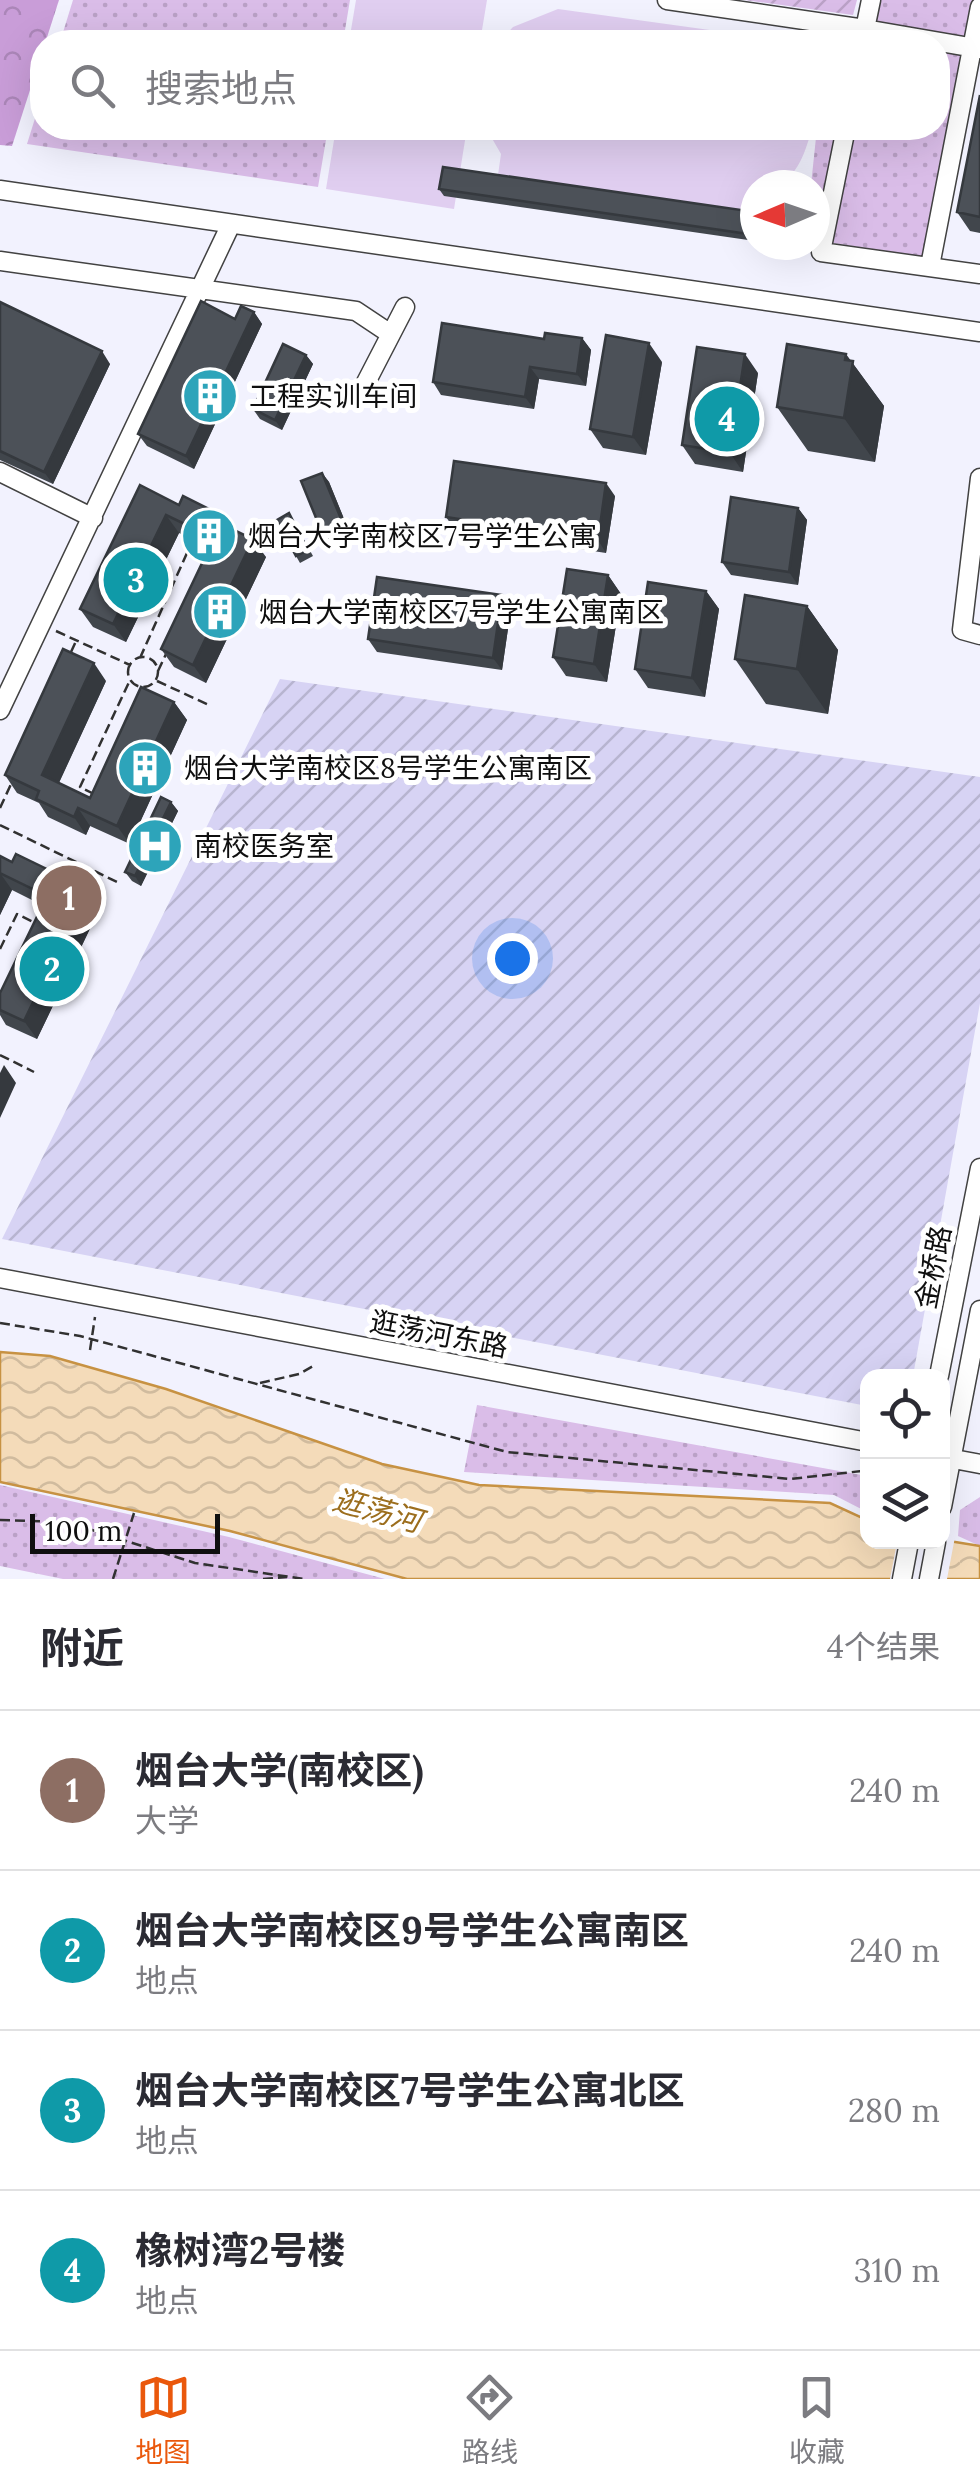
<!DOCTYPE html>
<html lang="zh">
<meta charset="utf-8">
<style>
:root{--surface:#fff;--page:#f2f2f3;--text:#2b2b33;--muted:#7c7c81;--line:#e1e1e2;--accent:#ea580c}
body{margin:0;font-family:Lora,"Noto Sans SC",serif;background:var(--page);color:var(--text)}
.controls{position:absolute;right:30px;bottom:30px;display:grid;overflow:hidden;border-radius:20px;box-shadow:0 10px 40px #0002}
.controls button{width:90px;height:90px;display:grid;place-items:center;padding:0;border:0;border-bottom:2px solid var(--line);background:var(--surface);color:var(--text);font:50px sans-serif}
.compass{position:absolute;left:740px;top:170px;width:90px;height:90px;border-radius:50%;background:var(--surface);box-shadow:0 10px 40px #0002;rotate:268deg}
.scale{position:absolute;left:30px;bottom:25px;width:190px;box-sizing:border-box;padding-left:10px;border:5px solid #0f0f0f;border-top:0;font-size:28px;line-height:35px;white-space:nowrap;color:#0f0f0f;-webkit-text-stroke:8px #fff;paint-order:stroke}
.you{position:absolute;left:512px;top:958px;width:35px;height:35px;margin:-25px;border:8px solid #fff;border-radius:50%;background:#1a73e8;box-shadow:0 0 0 15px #1a73e833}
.badge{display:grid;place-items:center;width:65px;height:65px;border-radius:50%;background:var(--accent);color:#fff;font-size:32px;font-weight:700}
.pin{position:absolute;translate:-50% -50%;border:5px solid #fff;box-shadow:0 2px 10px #0006}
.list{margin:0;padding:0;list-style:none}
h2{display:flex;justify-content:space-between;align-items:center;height:130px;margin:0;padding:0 40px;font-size:42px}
h2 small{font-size:32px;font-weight:400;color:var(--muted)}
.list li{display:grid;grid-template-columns:65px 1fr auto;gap:30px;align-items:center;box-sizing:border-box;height:160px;padding:0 40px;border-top:2px solid var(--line)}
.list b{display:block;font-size:38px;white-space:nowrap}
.list p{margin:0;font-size:32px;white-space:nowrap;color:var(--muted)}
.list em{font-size:32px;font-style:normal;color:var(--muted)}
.icon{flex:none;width:55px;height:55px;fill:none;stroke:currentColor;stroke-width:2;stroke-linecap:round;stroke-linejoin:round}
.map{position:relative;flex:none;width:980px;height:1579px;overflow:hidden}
.search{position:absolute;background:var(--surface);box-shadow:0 10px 40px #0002;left:30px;right:30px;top:30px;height:110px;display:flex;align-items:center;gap:25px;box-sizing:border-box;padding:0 35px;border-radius:40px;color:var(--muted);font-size:38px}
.sheet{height:770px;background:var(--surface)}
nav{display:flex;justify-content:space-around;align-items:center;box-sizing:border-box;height:140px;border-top:2px solid var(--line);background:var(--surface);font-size:28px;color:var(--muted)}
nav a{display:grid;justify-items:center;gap:5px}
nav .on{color:var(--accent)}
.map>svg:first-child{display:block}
.farmland{fill:url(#farmland-furrows)}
.grass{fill:url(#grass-dots)}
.forest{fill:url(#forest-crowns)}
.garden{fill:url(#garden-furrows)}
.pitch{fill:#e0cef0}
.water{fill:url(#water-waves);stroke:#c79243;stroke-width:2.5}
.pier{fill:#f2f2fe}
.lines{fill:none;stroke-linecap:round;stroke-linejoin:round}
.minor-casing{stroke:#424242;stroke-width:21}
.path{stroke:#313131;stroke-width:2.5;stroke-dasharray:10 5;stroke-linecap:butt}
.minor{stroke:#fff;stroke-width:18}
.wall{fill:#41464c}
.shaded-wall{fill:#35393e}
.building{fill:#4c5158;stroke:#35393e;stroke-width:2.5}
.labels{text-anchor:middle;stroke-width:10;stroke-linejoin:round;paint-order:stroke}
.poi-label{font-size:28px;fill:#0f0f0f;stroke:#fff;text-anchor:start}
.street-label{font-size:28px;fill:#0f0f0f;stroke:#fff}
.water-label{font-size:30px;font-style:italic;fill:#9c6e1d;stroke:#fff}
</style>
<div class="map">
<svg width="980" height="1579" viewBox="0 0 980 1579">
<defs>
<pattern id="farmland-furrows" width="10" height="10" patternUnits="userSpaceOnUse" patternTransform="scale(2.5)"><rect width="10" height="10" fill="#d7d3f4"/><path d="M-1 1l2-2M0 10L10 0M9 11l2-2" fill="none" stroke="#b7b4d0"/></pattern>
<pattern id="grass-dots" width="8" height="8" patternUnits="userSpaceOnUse" patternTransform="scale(2.5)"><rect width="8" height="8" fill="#dabde8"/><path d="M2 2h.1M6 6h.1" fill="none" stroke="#baa1c6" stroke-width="1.8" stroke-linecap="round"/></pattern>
<pattern id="forest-crowns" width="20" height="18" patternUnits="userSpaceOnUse" patternTransform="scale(2.5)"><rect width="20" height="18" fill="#c99dd8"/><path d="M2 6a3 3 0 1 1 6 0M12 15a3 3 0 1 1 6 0" fill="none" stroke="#ab86b8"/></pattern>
<pattern id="garden-furrows" width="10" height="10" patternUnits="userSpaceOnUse" patternTransform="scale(2.5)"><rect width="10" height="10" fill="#dabde8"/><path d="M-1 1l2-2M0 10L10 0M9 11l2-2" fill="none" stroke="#baa1c6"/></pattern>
<pattern id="water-waves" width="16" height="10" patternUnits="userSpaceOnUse" patternTransform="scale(2.5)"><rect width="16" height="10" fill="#f4dbb9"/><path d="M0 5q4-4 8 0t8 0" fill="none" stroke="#d0bb9e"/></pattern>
</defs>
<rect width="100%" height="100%" fill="#f2f2fe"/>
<path class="farmland" d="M 280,679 L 980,777 L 980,1003 L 913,1376 L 868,1376 L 867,1406 L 2,1239 Z"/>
<path class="grass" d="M 73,0 L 350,0 L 343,42 L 60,42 Z
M 879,0 L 976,0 L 969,39 L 874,23 Z
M 938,46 L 968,51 L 925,257 L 833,243 L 854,128 L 938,128 Z
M 42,96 L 42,128 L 328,128 L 318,187 L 27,144 Z
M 817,128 L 836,128 L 816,238 L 815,185 L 811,185 Z
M 477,1405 L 867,1476 L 867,1512 L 834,1495 L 464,1472 Z
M 0,1485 L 229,1537 L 385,1579 L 63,1579 L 0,1566 Z
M 980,1497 L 980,1546 L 958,1536 L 960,1510 Z"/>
<path class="forest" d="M 0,0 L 59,0 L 12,146 L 0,145 Z"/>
<path class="garden" d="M 745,0 L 857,0 L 853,15 Z"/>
<path class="pitch" d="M 356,0 L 487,0 L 480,42 L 349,42 Z
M 558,9 L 753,36 L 764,42 L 499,42 L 513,27 Z
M 336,128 L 467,128 L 454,209 L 326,189 Z
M 486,128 L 812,128 C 806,150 800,170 781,185 L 755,185 L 755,213 L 498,175 L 501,154 Z"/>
<path class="water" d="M 0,1352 L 50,1356 L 166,1389 L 382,1464 L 479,1485 L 830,1503 L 867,1520 L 868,1542 L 943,1540 L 980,1546 L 980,1579 L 407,1579 L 230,1531 L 0,1482 Z"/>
<path class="pier" d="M 943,1535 L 955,1537 L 947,1579 L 890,1579 L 897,1542 L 942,1542 Z"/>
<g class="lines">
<g class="minor-casing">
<path id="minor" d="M 667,0 L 865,29 L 871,0
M 862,42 L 865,29 L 980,49
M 846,128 L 821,252 L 980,274
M 0,190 L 980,332
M 0,261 L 356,311 L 389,333
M 930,266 L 980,7
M 360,394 L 405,307
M 0,472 L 93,518
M 980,478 L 962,630 L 980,635
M 0,710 L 231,224
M 0,1278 L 868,1442
M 939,1376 L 980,1168
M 943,1457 L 980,1464
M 942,1507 L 980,1310
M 902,1579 L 909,1542
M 929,1579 L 936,1542"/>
</g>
<path class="path" d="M 56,631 L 130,665
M 71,652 L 76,641
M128 672a15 15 0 1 1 30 0a15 15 0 1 1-30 0Z
M 140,658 L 187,553 L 206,561
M 158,671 L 166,654
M 157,681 L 209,705
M 94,794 L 80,787 L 130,680
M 0,808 L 12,782
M 0,825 L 117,882
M 0,949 L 17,914 L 35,923
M 0,1055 L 34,1072
M 0,1323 L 80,1336 L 507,1452 L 790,1479 L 862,1471 L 865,1467
M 90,1350 L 95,1317
M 260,1383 L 299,1374 L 315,1365
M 0,1520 L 67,1522 L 195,1563 L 304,1579
M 113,1579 L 134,1513
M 263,1579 L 287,1577"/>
<use href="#minor" class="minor"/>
</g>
<path class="wall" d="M 980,95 L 980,233 L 970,231 L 957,212 Z
M 439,189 L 755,212 L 755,241 L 444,196 Z
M 0,302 L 110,364 L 53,484 L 0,460 Z
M 254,312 L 262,324 L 194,469 L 147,446 L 138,434 L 235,319 Z
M 582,338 L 591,350 L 586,386 L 539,379 L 534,409 L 441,395 L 433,382 L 544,339 Z
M 306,355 L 313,364 L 282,430 L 260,419 L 253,409 Z
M 851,361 L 884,406 L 875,462 L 808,451 L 777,407 Z
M 662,362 L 646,455 L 603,448 L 590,429 Z
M 758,373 L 743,472 L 695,464 L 682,445 Z
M 322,473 L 329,482 L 351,536 L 329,545 L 323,535 Z
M 140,485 L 266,557 L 206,683 L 174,667 L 161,649 L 209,548 L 179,533 L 126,642 L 93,627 L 80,609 Z
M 615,496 L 606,553 L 455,530 L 446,517 Z
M 798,508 L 807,520 L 798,585 L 731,575 L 722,562 Z
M 289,513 L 313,556 L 300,563 L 296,556 Z
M 608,575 L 621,594 L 607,682 L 566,676 L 553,657 Z
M 706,591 L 719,609 L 705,697 L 648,688 L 635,669 Z
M 502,595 L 511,608 L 502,670 L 377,652 L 368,639 Z
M 807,606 L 838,650 L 828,714 L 766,704 L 735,659 Z
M 106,681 L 59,783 L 90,798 L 174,702 L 187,720 L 130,844 L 90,826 L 86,835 L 48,817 L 39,803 L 17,793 L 5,775 Z
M 171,802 L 178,811 L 141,886 L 132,881 L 125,872 Z
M 0,856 L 12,862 L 53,872 L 63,886 L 84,896 L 97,914 L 37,1039 L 6,1025 L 0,1015 L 0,993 L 42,905 L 12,890 L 0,915 Z"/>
<path class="shaded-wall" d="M 254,312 L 262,324 L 194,469 L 186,456 Z
M 582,338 L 591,350 L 586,386 L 577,374 Z
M 649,343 L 662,362 L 646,455 L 633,437 Z
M 102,351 L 110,364 L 53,484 L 44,472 Z
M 745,354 L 758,373 L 743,472 L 730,453 Z
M 846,354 L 884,406 L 875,462 L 844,418 Z
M 306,355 L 313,364 L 282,430 L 275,420 Z
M 530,367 L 539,379 L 534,409 L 525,397 Z
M 322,473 L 329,482 L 351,536 L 344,526 Z
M 606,483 L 615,496 L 606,553 L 598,540 Z
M 798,508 L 807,520 L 798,585 L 789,572 Z
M 166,515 L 179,533 L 126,642 L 113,624 Z
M 221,515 L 233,533 L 217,522 Z
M 253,539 L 266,557 L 206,683 L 193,665 Z
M 608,575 L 621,594 L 607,682 L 594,664 Z
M 706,591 L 719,609 L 705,697 L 692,678 Z
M 502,595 L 511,608 L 502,670 L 493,658 Z
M 807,606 L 838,650 L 828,714 L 797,669 Z
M 94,663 L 106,681 L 54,793 L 42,775 Z
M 174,702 L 187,720 L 130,844 L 117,826 Z
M 171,802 L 178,811 L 141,886 L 135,876 Z
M 78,808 L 90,826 L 86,835 L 74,817 Z
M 53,872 L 66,890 L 50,879 Z
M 0,873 L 12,890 L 0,915 Z
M 84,896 L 97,914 L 37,1039 L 24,1021 Z
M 4,1065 L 16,1083 L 0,1118 L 0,1073 Z"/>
<path class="building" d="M 980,95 L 980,217 L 957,212 Z
M 443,167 L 755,212 L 755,235 L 439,189 Z
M 201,301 L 235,319 L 241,306 L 254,312 L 186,456 L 138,434 Z
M 0,302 L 102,351 L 44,472 L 0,451 Z
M 442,323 L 544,339 L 545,333 L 582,338 L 577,374 L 530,367 L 525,397 L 433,382 Z
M 606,335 L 649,343 L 633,437 L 590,429 Z
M 283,344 L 306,355 L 275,420 L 253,409 Z
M 787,344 L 846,354 L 845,360 L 853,361 L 844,418 L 777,407 Z
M 697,347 L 745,354 L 730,453 L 682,445 Z
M 454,461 L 606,483 L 598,540 L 446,517 Z
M 322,473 L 344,526 L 323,535 L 301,481 Z
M 140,485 L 179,505 L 183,496 L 221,515 L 217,522 L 253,539 L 193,665 L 161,649 L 214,538 L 166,515 L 113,624 L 80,609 Z
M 731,497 L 798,508 L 789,572 L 722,562 Z
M 289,513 L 308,550 L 296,556 L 277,520 Z
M 567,569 L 608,575 L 594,664 L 553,657 Z
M 377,577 L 502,595 L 493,658 L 368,639 Z
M 648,582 L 706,591 L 692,678 L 635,669 Z
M 745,595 L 807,606 L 797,669 L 735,659 Z
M 63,649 L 94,663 L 42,775 L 90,798 L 141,687 L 174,702 L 117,826 L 78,808 L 74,817 L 36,799 L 39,791 L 5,775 Z
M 161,797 L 171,802 L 135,876 L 125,872 Z
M 16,854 L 53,872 L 50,879 L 84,896 L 24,1021 L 0,1010 L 0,993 L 47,896 L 0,873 L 0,856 L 12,862 Z"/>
<defs>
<g id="building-disc" transform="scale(2.875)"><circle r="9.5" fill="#2da4ba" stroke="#fff"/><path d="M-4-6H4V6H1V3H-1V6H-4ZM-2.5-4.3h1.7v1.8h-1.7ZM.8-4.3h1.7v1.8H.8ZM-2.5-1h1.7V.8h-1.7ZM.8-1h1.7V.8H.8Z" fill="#fff"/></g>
<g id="hospital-disc" transform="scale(2.875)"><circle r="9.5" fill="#2da4ba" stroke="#fff"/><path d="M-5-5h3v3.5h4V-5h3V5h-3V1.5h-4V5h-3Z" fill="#fff"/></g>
</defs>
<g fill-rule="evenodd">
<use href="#building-disc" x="210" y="396"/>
<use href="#building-disc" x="209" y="536"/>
<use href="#building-disc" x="220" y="612"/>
<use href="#building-disc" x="145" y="768"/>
<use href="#hospital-disc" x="155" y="846"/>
</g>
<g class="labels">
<g class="poi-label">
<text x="249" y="406">工程实训车间</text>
<text x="248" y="546">烟台大学南校区7号学生公寓</text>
<text x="259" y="622">烟台大学南校区7号学生公寓南区</text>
<text x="184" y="778">烟台大学南校区8号学生公寓南区</text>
<text x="194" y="856">南校医务室</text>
</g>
<g class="street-label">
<text transform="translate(933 1267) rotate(-79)" y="10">金桥路</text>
<text transform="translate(439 1334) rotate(11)" y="10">逛荡河东路</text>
</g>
<g class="water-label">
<text transform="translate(377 1511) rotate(15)" y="10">逛荡河</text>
</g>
</g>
</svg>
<div class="controls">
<button><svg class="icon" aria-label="locate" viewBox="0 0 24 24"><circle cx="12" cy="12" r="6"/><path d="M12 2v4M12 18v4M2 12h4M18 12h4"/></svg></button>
<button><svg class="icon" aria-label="layers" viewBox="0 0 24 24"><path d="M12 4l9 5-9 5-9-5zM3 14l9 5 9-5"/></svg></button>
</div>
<svg class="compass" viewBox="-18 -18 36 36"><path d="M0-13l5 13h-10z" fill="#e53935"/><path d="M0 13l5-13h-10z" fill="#7c7c81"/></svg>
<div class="scale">100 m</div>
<div class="you"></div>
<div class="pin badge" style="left:69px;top:898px;background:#8d6e63">1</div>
<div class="pin badge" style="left:52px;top:969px;background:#0f9aa8">2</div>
<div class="pin badge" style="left:136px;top:580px;background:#0f9aa8">3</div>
<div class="pin badge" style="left:727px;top:419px;background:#0f9aa8">4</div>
<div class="search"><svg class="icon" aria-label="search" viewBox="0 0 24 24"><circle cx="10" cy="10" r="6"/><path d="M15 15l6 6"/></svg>搜索地点</div>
</div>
<section class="sheet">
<h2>附近<small>4个结果</small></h2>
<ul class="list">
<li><span class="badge" style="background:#8d6e63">1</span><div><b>烟台大学(南校区)</b><p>大学</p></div><em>240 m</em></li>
<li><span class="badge" style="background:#0f9aa8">2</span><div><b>烟台大学南校区9号学生公寓南区</b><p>地点</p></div><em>240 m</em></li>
<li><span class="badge" style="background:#0f9aa8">3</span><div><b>烟台大学南校区7号学生公寓北区</b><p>地点</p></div><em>280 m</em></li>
<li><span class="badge" style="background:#0f9aa8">4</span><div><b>橡树湾2号楼</b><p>地点</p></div><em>310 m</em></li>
</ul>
</section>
<nav>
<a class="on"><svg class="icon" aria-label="map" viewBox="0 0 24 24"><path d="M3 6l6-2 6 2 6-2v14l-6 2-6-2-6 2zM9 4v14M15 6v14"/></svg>地图</a>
<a><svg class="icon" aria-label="directions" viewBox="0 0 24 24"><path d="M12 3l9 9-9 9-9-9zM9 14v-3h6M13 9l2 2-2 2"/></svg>路线</a>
<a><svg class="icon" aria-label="saved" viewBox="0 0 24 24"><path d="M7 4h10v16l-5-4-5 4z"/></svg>收藏</a>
</nav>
